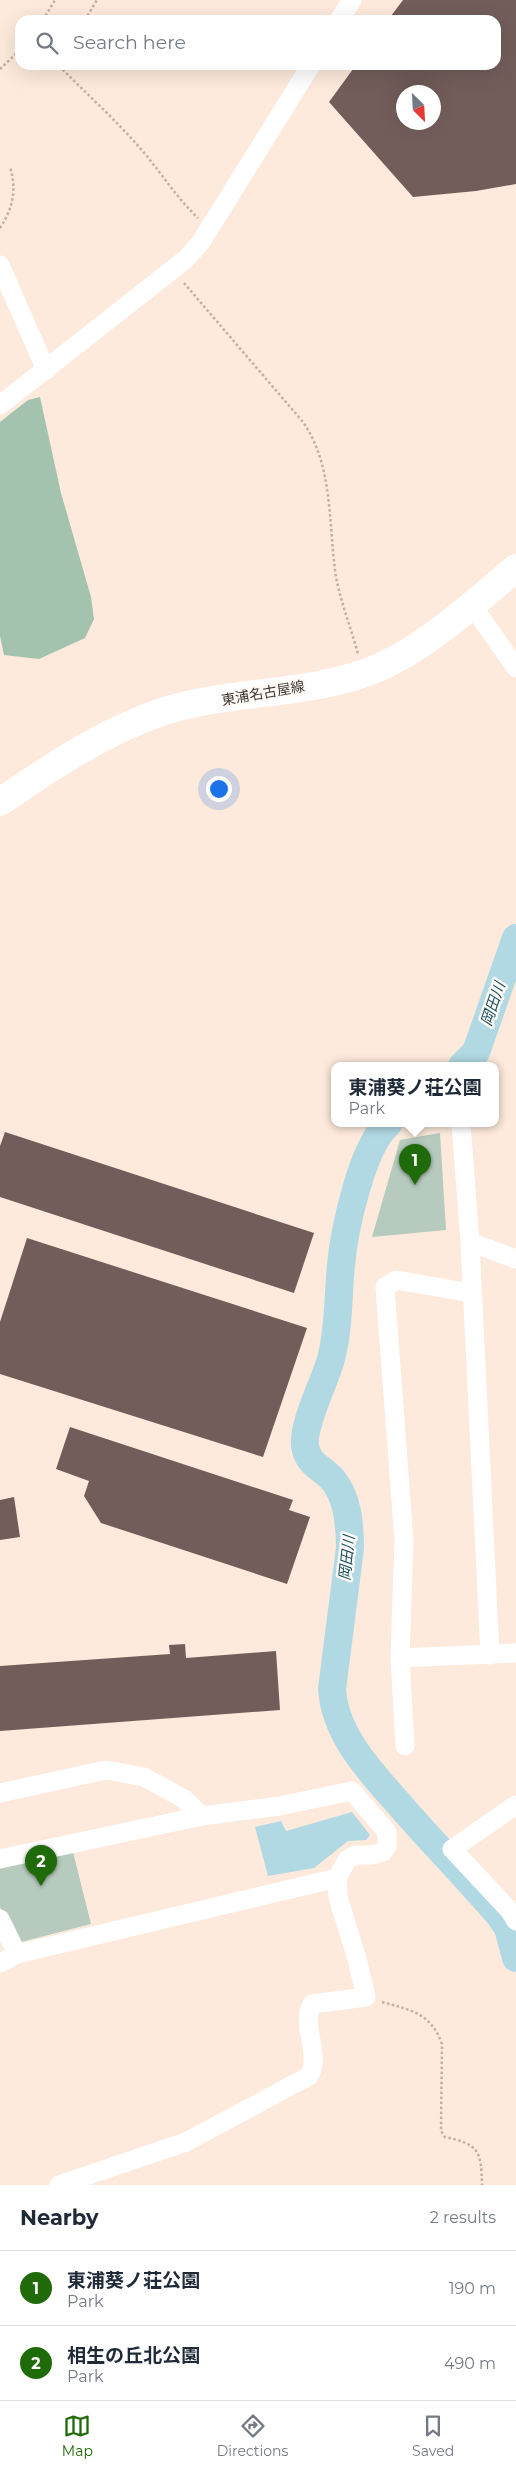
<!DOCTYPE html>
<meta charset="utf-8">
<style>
:root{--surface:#fff;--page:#f6f6f7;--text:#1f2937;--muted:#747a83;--line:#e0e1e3;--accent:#206b09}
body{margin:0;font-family:Montserrat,"Noto Sans JP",sans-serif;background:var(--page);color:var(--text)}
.compass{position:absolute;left:396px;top:85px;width:45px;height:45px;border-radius:50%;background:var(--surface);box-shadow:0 5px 20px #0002;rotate:156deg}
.you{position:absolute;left:218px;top:788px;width:18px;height:18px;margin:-12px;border:4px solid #fff;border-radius:50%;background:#1a73e8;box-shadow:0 0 0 8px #1a73e833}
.badge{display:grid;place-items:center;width:32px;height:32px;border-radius:50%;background:var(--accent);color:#fff;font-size:16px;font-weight:700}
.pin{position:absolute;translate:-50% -41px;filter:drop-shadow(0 1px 2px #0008)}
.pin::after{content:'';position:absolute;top:26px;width:18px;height:15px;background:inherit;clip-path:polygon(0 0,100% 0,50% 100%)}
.popup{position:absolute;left:331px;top:1062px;width:168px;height:65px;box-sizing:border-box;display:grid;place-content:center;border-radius:10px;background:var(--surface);filter:drop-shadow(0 1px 4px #0005);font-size:16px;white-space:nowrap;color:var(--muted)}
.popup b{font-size:19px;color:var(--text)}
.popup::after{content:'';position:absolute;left:50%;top:100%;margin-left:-10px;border:10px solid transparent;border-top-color:var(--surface)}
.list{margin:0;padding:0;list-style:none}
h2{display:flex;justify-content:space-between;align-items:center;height:65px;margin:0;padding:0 20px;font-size:21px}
h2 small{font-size:16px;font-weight:400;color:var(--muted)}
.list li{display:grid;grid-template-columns:32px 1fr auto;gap:15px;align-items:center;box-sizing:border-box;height:75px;padding:0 20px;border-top:1px solid var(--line)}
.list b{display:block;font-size:19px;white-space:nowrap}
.list p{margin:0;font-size:16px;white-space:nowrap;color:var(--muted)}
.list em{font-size:16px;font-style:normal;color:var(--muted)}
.icon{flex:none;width:28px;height:28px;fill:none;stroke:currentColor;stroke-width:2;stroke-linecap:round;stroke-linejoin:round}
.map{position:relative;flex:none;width:516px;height:2185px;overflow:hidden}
.search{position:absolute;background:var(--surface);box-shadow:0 5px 20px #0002;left:15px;right:15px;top:15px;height:55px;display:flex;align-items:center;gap:12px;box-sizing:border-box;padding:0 18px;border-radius:15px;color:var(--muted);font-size:19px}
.sheet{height:215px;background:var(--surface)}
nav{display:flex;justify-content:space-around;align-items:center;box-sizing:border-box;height:70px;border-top:1px solid var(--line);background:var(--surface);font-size:14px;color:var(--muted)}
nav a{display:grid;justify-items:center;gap:2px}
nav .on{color:var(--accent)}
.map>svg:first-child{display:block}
.green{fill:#b6cbbd}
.forest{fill:#a4c3af}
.water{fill:#b1d9e3}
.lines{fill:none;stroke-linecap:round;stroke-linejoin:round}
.river{stroke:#b1d9e3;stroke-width:28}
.building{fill:#725d5a;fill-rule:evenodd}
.path{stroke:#bfafa4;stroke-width:2.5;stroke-dasharray:2.5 2.5;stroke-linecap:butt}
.street{stroke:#fff;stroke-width:19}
.primary{stroke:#fff;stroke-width:28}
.labels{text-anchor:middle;stroke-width:5;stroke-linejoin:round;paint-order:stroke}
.street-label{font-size:14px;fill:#413934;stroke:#fefaf8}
.water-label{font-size:15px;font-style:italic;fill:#19515c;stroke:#fefaf8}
</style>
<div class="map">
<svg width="516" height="2185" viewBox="0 0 516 2185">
<rect width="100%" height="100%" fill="#fdeadc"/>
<path class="green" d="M 440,1133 L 446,1230 L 372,1237 L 400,1140 Z
M 73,1852 L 91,1924 L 17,1943 L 0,1907 L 0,1865 Z"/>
<path class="forest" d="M 40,397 L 61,493 L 91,597 L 94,619 L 85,638 L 39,659 L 4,655 L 0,636 L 0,422 L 28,400 Z"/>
<path class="water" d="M 352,1812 L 370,1835 L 366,1840 L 348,1841 L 314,1868 L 268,1876 L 255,1827 L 281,1821 L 286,1831 Z"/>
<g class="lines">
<path class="river" d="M 462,1066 L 476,1052 L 516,938
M 388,1124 C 362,1146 344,1231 341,1265 C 338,1296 339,1329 331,1359 C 325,1381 302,1425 305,1446 C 308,1465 322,1467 333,1480 C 348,1498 350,1525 350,1548 L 332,1689 C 335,1738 375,1776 405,1811 C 436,1846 469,1880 500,1916 L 508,1928 L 516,1958"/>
</g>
<path class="building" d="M 403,0 L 516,0 L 516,184 L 476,191 L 413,197 L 329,102 L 356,65 L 496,65 L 496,20 L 388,20 ZM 404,92 L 434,92 L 434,122 L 404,122 Z
M 5,1132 L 314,1233 L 294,1293 L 0,1197 L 0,1146 Z
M 27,1238 L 307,1328 L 263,1457 L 0,1374 L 0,1322 Z
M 70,1427 L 293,1500 L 289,1510 L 310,1517 L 287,1584 L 101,1523 L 84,1496 L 89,1481 L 56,1469 Z
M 14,1497 L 20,1537 L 0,1540 L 0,1500 Z
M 185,1644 L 186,1658 L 276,1651 L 280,1710 L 0,1731 L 0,1666 L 170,1654 L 169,1645 Z"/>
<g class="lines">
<path class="path" d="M 43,20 L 55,0
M 85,20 L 97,0
M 62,65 L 62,69 C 90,97 120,124 146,155 C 163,176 178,199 198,218
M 0,69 L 20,50
M 0,228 C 13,208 17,190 10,167
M 184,283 L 303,422 C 334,467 328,525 336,577 C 341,603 351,628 358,654
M 382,2002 C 411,2010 431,2013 442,2044 L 441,2131 L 445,2137 C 480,2144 481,2152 482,2185"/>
<path class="street" d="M 339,20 L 352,0
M 0,265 L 46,370
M 0,405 L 186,259 L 201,242 L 311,65
M 472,605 L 516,668
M 461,1124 L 470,1242 L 490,1655
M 470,1242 L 516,1259
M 471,1293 L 396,1280 L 385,1287 L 404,1541 L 400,1658 L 516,1653
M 400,1658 L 405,1746
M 0,1793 L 106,1770 L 144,1777 L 184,1799 L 202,1816 L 279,1806 L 352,1791 L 387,1832 L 387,1846 L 383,1852 L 373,1855 L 355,1855 L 347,1860 L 337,1878 L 338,1897 L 357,1959 L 366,1997 L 312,2004 C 300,2026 322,2054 309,2076 L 186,2142 L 59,2185
M 516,1805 L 452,1849 L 510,1911 L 516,1921
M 0,1859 L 202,1816
M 0,1919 L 17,1954 L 337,1878
M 0,1963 L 17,1954"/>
<path class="primary" d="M 0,802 C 50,768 101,733 159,713 C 229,689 308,697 378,668 C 428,646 474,603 516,568"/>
</g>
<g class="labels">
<g class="street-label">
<text transform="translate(263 693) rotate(-10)" y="5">東浦名古屋線</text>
</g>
<g class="water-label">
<text transform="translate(493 1004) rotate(-71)" y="5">岡田川</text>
<text transform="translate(347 1558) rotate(-84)" y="5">岡田川</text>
</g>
</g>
</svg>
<svg class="compass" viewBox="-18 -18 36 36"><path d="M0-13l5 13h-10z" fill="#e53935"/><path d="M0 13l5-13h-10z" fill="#747a83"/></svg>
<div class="you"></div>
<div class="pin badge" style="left:415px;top:1185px">1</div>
<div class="popup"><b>東浦葵ノ荘公園</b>Park</div>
<div class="pin badge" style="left:41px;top:1886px">2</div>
<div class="search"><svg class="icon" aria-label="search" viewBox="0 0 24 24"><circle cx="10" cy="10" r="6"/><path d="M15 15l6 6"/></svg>Search here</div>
</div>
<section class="sheet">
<h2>Nearby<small>2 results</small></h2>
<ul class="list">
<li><span class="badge">1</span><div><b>東浦葵ノ荘公園</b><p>Park</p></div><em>190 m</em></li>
<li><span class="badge">2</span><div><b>相生の丘北公園</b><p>Park</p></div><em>490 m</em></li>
</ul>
</section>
<nav>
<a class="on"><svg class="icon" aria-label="map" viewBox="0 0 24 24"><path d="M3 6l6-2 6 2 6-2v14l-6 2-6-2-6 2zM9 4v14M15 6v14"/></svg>Map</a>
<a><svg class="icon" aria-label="directions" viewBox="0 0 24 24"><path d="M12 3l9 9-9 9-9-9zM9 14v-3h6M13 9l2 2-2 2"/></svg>Directions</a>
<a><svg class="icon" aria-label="saved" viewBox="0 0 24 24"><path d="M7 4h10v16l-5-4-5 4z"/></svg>Saved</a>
</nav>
